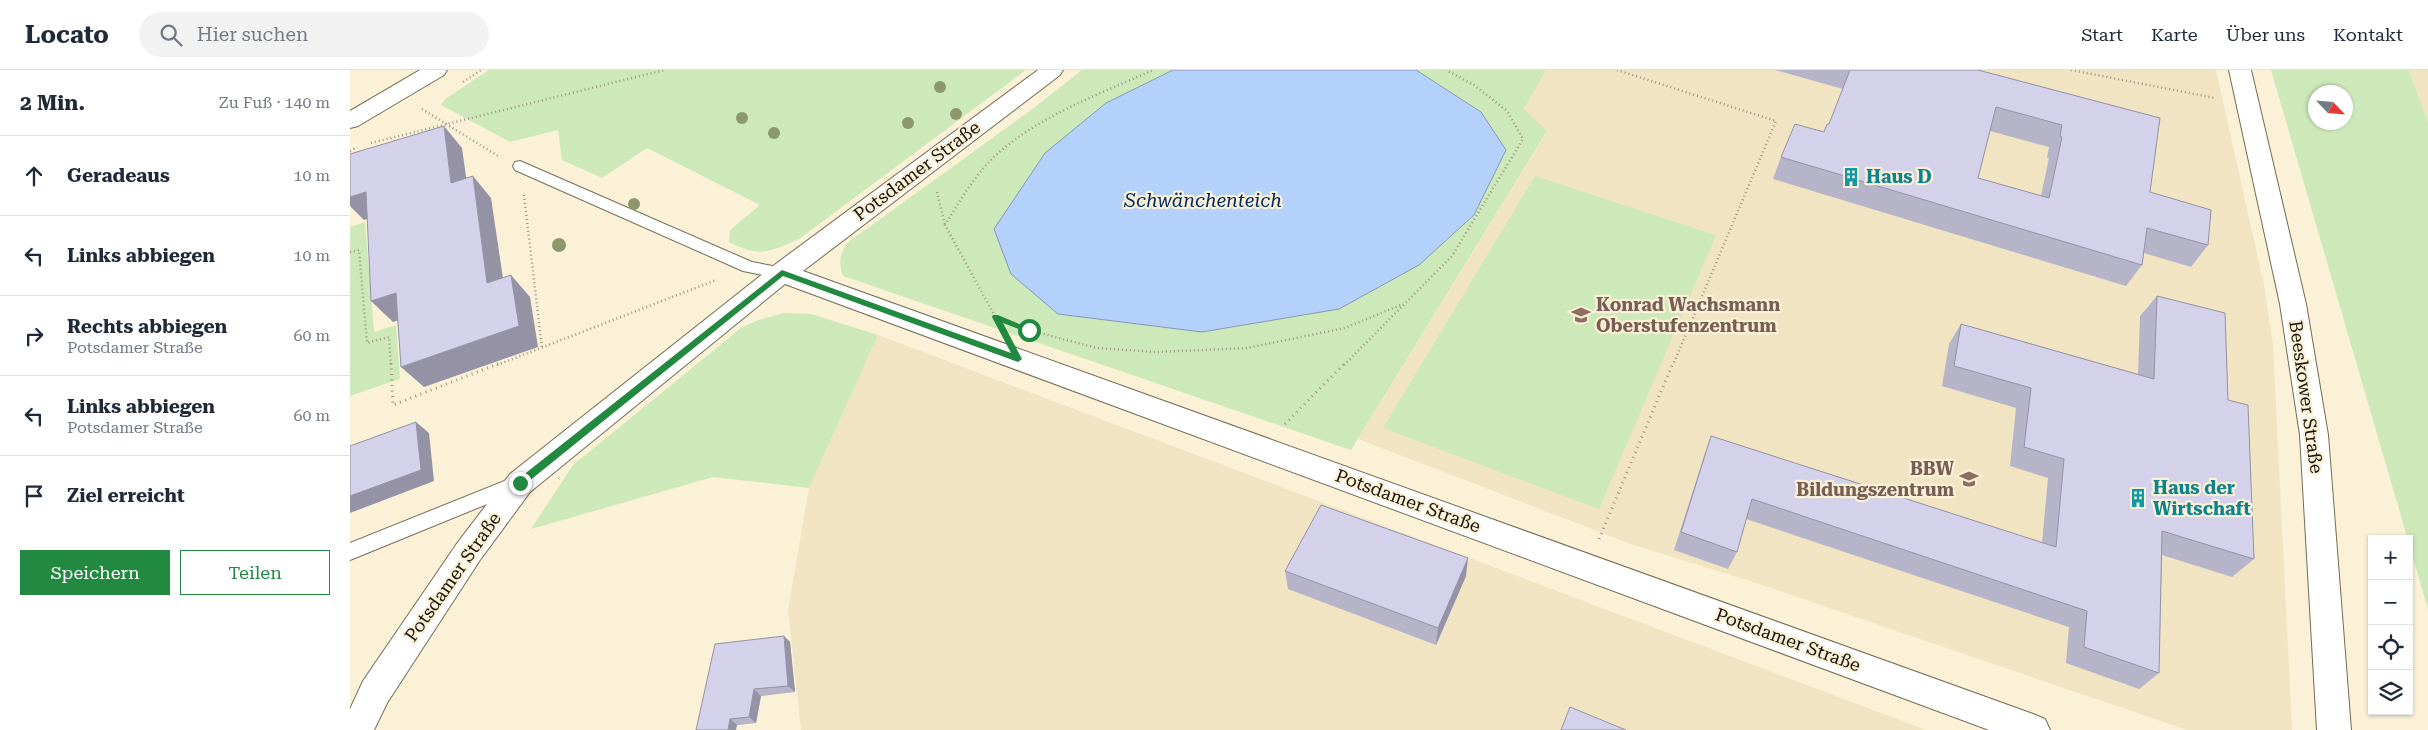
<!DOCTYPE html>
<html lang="de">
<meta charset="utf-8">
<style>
:root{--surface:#fff;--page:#f2f2f3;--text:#1f2937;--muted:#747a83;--line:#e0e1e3;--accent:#218a40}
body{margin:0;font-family:"Roboto Serif",serif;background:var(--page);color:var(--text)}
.controls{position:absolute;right:15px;bottom:15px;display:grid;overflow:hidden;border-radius:0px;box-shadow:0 1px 4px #0004}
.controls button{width:45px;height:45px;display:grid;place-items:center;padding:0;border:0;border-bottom:1px solid var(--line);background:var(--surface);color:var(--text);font:25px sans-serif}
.compass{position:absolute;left:1958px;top:15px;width:45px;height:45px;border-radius:50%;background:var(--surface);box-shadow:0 1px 4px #0004;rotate:116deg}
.stop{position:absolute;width:15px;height:15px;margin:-11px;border:4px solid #218a40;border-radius:50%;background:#fff}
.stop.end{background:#218a40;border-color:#fff;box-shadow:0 1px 5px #0008}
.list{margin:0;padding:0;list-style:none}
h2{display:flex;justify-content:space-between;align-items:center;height:65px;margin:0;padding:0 20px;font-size:21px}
h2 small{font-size:16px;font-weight:400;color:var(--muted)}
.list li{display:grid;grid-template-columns:32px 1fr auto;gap:15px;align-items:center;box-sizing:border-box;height:80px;padding:0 20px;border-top:1px solid var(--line)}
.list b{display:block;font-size:19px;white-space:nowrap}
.list p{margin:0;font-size:16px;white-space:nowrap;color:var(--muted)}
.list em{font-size:16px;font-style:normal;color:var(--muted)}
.actions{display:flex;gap:10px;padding:15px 20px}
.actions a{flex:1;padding:11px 0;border:1px solid var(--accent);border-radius:0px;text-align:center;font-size:18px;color:var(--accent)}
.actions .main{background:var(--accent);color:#fff}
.icon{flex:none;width:28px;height:28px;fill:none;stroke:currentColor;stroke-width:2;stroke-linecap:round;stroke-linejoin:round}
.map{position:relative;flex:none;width:2078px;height:660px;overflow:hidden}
header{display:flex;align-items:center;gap:30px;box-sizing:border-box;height:70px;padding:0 25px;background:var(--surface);border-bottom:1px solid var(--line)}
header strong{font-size:24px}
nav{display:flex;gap:28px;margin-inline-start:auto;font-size:18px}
.search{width:350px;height:45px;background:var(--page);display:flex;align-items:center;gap:12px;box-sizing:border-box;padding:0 18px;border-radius:28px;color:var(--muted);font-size:19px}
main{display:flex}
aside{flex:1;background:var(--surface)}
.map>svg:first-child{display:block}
.built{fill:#f1e4c3}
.green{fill:#cde9ba;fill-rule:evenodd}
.water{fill:#b4d1fc;stroke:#8598b4}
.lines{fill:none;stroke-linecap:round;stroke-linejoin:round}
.service-casing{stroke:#756c56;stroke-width:2}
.minor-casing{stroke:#756c56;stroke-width:2}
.tertiary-casing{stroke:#756c56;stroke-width:2}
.path-far1{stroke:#9d9683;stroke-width:2.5;stroke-dasharray:1 3;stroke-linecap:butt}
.path{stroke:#9d9683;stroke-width:3;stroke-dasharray:1 4.5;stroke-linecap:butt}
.service{fill:#fff;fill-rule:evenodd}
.minor{fill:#fff;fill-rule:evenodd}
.tertiary{fill:#fff;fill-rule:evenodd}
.tree{fill:#8c986c}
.wall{fill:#b6b4c9;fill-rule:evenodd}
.shaded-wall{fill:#9492a4}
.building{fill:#d4d1ea;stroke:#9492a4;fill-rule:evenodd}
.route{fill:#218a40}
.labels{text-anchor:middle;stroke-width:4.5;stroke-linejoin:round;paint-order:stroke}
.street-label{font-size:18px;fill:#18140b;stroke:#fbf1d7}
.culture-label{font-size:18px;font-weight:bold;fill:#0d838f;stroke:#fbf1d7;text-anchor:start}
.education-label{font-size:18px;font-weight:bold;fill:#785e54;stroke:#fbf1d7;text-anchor:start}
.water-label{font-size:19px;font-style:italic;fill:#002a66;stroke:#fbf1d7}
</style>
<header>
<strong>Locato</strong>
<div class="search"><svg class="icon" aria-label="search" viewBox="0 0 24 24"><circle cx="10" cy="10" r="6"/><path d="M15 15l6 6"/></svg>Hier suchen</div>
<nav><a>Start</a><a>Karte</a><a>Über uns</a><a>Kontakt</a></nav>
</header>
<main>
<aside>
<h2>2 Min.<small>Zu Fuß · 140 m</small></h2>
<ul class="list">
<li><svg class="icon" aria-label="ahead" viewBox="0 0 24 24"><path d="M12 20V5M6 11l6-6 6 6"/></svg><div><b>Geradeaus</b></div><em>10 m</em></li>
<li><svg class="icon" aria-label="left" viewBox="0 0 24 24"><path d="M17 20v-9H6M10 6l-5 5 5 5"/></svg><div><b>Links abbiegen</b></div><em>10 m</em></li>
<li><svg class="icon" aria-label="right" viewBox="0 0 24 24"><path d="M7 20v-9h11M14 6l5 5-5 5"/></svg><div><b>Rechts abbiegen</b><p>Potsdamer Straße</p></div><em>60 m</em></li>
<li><svg class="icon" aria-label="left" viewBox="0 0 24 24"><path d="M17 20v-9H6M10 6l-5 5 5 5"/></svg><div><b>Links abbiegen</b><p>Potsdamer Straße</p></div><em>60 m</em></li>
<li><svg class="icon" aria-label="arrive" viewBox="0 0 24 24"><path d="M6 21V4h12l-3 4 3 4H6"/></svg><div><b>Ziel erreicht</b></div></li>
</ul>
<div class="actions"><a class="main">Speichern</a><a>Teilen</a></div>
</aside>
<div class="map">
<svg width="2078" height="660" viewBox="0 0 2078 660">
<rect width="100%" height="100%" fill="#fbf1d7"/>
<path class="built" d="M 1196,0 L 1866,0 L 1914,215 L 1923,274 L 1942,660 L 1837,660 L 1406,513 L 1281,474 L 1008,369 L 1197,62 L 1174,39 Z
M 2059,0 L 2078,0 L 2078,53 Z
M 528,265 L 1576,660 L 451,660 L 438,540 L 459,418 Z"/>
<path class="green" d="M 139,0 L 676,0 L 449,169 C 419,182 410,188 379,172 L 380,160 L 410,135 L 297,78 L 252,108 L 212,90 L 208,60 L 160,72 L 91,35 L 95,29 Z
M 732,0 L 823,0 L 756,33 L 1069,195 L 1124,145 L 1156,80 L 1131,42 L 1066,0 L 1196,0 L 1174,39 L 1197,61 L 1001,380 L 493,206 C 488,192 490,185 497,173 L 681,40 Z
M 1921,0 L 2059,0 L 2078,53 L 2078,539 ZM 1996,22 L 1996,52 L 1966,52 L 1966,22 Z
M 1185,106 L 1366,165 L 1249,439 L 1033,358 Z
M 15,152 L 24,262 L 46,255 L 50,309 L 0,326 L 0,157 Z
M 434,243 L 461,244 L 528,265 L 459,418 L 363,407 L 181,459 L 223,395 L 391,258 L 408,250 Z"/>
<path class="water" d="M 823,0 L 1066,0 L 1131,42 L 1156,80 L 1124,145 L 1069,195 L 989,239 L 852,262 L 708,244 L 661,204 L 644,159 L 695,83 L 756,33 Z"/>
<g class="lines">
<g class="service-casing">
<path id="service" d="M 170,91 L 402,192 L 438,199 L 440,203 L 438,207 L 432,209 L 393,201 L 165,100 L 163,96 L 165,92 Z
M 167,406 L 174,409 L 176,414 L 174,419 L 0,490 L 0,473 Z"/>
</g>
<g class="minor-casing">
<path id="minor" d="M 688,0 L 713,0 L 710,5 L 453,201 L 1683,644 L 1695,649 L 1700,660 L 1639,660 L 435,214 L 180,422 L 130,490 L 37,633 L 24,660 L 0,660 L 0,639 L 13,611 L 108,472 L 160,404 L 423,196 Z
M 1879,0 L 1901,0 L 1956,234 L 1978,365 L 2001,660 L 1967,660 L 1950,365 L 1930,234 Z"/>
</g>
<g class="tertiary-casing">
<path id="tertiary" d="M 70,0 L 97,0 L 94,5 L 8,56 L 0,58 L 0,41 Z"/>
</g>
<path class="path-far1" d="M 1267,0 L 1426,51 L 1323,295
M 1721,0 L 1865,28
M 113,12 L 131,0
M 72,39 L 148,86
M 21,73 L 314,0
M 0,81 L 7,77
M 587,122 L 595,155
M 174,125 L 192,278
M 0,182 L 9,180 L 17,273 L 39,267 L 41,295
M 647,250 L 595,155 C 610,131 624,106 645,86 C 688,46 750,24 803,0
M 686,262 L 747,278 L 806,282 L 897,278 L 995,258 L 1053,234
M 147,295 L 366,210
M 994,295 L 1102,186 L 1173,69 L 1157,41 L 1124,15 L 1096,0"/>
<path class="path" d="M 41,293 L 43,335 L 150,293
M 935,354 L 995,293
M 1249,469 L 1323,293"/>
<use href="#service" class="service"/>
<use href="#minor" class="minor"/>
<use href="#tertiary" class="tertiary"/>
</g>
<g class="tree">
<circle cx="590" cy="17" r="6"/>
<circle cx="606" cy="44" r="6"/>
<circle cx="392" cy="48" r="6"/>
<circle cx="558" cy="53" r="6"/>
<circle cx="424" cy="63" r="6"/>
<circle cx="284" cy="134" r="6"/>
<circle cx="209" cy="175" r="7"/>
</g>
<path class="wall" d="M 1425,0 L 1628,0 L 1810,48 L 1800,122 L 1858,175 L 1841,197 L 1794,183 L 1792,195 L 1776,216 L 1423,109 L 1431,87 L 1474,62 L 1479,54 L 1493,19 ZM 1640,61 L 1699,77 L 1697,88 L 1699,88 L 1691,126 L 1628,108 Z
M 1807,226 L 1878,330 L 1904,489 L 1882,507 L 1812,485 L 1809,603 L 1789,619 L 1716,593 L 1719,557 L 1396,449 L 1387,482 L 1378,499 L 1324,480 L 1354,386 L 1361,366 L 1692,473 L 1698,408 L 1660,396 L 1666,338 L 1592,316 L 1599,274 L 1611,254 L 1788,304 L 1790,246 Z
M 935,501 L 1116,506 L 1086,575 L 938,519 Z
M 434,566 L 440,572 L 445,622 L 411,626 L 406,653 L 346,660 Z"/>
<path class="shaded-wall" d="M 94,56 L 112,78 L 120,135 L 101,113 Z
M 123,106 L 141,128 L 157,235 L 137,213 Z
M 16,122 L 36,143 L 14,150 L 0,136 L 0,127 Z
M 161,205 L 180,227 L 188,277 L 74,317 L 51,297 Z
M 46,223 L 68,244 L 43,252 L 21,231 Z
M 66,352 L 79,363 L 84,411 L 0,443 L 0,426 Z
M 1118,488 L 1116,506 L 1086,575 L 1088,558 Z
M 434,566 L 440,572 L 445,622 L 438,616 Z
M 404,619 L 411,626 L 406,653 L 399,647 Z
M 380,649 L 387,655 L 386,660 L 378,660 Z"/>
<path class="building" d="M 1500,0 L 1628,0 L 1810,48 L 1800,122 L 1861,140 L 1858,175 L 1797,158 L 1792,195 L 1431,87 L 1445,54 L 1474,62 L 1477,54 L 1479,54 ZM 1646,37 L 1712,55 L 1710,66 L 1712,67 L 1699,128 L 1628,108 Z
M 94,56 L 101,113 L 123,106 L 137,213 L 161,205 L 169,256 L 51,297 L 46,223 L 21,231 L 16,122 L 0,127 L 0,84 Z
M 1807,226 L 1875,243 L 1878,330 L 1898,335 L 1904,489 L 1812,461 L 1809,603 L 1734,577 L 1737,541 L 1402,429 L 1387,482 L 1331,462 L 1361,366 L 1706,477 L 1714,389 L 1674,377 L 1681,318 L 1604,296 L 1611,254 L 1804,309 Z
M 66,352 L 71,400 L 0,426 L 0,376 Z
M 971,435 L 1118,488 L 1088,558 L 935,501 Z
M 434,566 L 438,616 L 404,619 L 399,647 L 380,649 L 378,660 L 346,660 L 365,574 Z
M 1220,637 L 1276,660 L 1211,660 Z"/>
<path class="route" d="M 432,200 L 661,283 L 642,247 L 643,245 L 648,245 L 683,260 L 679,263 L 653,253 L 672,289 L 668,292 L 433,206 L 173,416 L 167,416 L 167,410 Z"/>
<defs>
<g id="building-bare" transform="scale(1.5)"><path d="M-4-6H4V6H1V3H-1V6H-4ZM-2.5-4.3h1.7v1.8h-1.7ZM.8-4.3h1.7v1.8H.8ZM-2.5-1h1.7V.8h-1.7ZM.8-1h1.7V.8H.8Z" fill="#0f9aa8" stroke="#fbf1d7" stroke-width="2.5" paint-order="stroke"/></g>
<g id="school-bare" transform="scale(1.5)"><path d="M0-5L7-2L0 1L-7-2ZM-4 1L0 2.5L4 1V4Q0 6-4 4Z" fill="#8d6e63" stroke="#fbf1d7" stroke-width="2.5" paint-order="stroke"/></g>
</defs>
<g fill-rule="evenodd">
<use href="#building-bare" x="1501" y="107"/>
<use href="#school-bare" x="1231" y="245"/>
<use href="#school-bare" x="1619" y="409"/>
<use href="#building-bare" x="1788" y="428"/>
</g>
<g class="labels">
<g class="street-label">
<text transform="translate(567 101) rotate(-37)" y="6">Potsdamer Straße</text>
<text transform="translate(1956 327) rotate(82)" y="6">Beeskower Straße</text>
<text transform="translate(1058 431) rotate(20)" y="6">Potsdamer Straße</text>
<text transform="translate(103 507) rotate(-55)" y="6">Potsdamer Straße</text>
<text transform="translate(1438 570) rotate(20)" y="6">Potsdamer Straße</text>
</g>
<g class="culture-label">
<text x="1516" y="113">Haus D</text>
<text x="1803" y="424">Haus der<tspan x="1803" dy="21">Wirtschaft</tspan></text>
</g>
<g class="education-label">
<text x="1246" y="241">Konrad Wachsmann<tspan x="1246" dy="21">Oberstufenzentrum</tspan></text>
<text x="1604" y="405" text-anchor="end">BBW<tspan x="1604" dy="21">Bildungszentrum</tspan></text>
</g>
<g class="water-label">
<text x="853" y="137">Schwänchenteich</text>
</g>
</g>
</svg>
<div class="controls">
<button>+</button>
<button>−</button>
<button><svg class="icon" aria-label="locate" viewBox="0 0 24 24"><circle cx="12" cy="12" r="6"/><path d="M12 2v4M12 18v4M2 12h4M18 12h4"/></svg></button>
<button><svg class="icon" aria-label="layers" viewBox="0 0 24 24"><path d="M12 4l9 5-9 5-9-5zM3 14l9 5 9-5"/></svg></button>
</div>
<svg class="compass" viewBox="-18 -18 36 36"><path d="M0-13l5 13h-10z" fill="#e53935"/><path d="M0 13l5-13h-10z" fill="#747a83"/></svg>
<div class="stop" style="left:679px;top:260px"></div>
<div class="stop end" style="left:170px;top:413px"></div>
</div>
</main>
